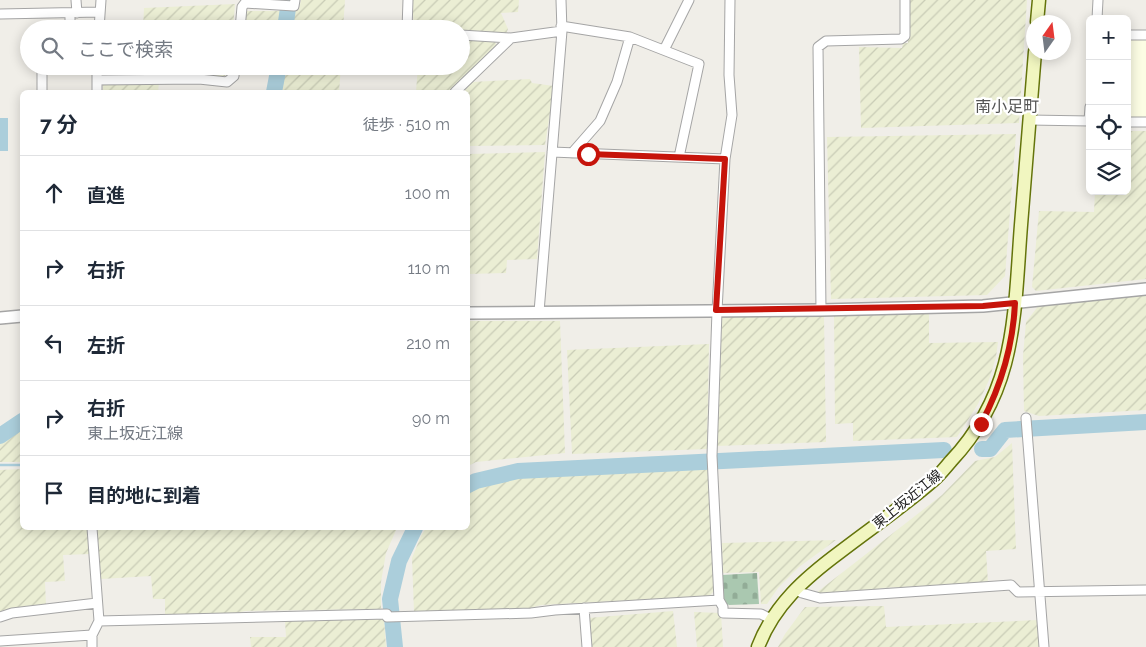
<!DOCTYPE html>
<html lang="ja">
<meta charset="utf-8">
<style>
:root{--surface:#fff;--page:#f2f2f3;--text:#1f2937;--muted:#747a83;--line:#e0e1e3}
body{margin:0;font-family:Raleway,"Noto Sans JP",sans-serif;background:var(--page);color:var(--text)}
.controls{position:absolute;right:15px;top:15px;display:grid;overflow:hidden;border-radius:8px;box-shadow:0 2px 12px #0003}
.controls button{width:45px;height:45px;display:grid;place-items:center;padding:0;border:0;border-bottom:1px solid var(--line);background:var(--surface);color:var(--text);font:25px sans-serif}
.compass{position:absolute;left:1026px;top:15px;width:45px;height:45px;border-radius:50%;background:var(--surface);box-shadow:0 2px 12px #0003;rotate:14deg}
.stop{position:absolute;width:15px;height:15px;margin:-11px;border:4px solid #c6140b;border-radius:50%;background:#fff}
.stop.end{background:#c6140b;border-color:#fff;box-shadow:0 1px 5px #0008}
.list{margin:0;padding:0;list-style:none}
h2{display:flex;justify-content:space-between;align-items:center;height:65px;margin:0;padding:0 20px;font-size:21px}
h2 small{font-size:16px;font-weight:400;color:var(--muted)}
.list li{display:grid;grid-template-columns:32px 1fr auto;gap:15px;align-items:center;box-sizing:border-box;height:75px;padding:0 20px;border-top:1px solid var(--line)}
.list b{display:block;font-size:19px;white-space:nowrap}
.list p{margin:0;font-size:16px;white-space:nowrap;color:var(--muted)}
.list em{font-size:16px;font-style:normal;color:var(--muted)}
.icon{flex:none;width:28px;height:28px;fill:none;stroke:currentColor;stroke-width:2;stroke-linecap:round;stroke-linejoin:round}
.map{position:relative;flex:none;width:1146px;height:647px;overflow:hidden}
.search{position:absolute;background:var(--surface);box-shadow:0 2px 12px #0003;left:20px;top:20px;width:450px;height:55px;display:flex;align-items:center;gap:12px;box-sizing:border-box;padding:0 18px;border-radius:28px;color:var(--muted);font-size:19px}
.panel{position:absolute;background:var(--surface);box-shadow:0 2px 12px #0003;left:20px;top:90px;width:450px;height:440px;border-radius:8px}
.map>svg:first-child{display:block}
.education{fill:#fcfde4}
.farmland{fill:url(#farmland-furrows)}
.cemetery{fill:url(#cemetery-stones)}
.water{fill:#abcedb}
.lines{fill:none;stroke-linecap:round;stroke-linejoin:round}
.stream{stroke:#abcedb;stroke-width:2.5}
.river{stroke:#abcedb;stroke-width:16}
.minor-casing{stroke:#a5a5a5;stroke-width:11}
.tertiary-casing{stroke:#a5a5a5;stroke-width:14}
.secondary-casing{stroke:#64740b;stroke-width:15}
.minor{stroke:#fff;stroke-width:9}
.tertiary{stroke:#fff;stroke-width:11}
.secondary{stroke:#f1f6c0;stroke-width:12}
.route{stroke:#c6140b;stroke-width:6}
.labels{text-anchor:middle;stroke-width:4.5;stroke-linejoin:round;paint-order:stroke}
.street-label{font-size:14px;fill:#212121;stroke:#fff}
.quarter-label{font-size:16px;fill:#545454;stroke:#fff}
</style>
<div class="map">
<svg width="1146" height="647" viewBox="0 0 1146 647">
<defs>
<pattern id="farmland-furrows" width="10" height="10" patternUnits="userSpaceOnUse" patternTransform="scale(1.25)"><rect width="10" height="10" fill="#ebeed4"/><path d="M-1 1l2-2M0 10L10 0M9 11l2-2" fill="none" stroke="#c9ccb6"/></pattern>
<pattern id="cemetery-stones" width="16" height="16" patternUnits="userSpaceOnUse" patternTransform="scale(1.25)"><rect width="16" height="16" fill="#aac8b0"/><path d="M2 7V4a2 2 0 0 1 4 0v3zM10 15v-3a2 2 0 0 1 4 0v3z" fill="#92ac97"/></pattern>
</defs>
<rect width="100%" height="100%" fill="#f0eee8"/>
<path class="education" d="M 1127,40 L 1146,40 L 1146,117 L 1127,117 Z"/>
<path class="farmland" d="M 301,0 L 345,0 L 343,29 L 288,29 L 291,10 L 299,10 Z
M 412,0 L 519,0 L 518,12 L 501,13 L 508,29 L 506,34 L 461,32 L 461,29 L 414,29 Z
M 909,0 L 1027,0 L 1019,123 L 861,128 L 859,47 L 902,48 L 903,43 L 908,43 Z
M 235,4 L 233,29 L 143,29 L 144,8 Z
M 245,11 L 282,11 L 280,29 L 243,29 Z
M 461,39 L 495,41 L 496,45 L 449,92 L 416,92 L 418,66 L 461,66 Z
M 142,66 L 230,66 L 230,72 L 223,77 L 142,75 Z
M 282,66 L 341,66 L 339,92 L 278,92 Z
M 530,79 L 532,83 L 554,86 L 545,145 L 468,146 L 468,92 L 463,92 L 472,82 Z
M 159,83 L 158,92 L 103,92 L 103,84 Z
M 1127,131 L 1146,131 L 1146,279 L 1036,291 L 1032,287 L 1039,211 L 1094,212 L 1095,191 L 1127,191 Z
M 1016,134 L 1005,276 L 987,295 L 831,299 L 827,137 Z
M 545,152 L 537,259 L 507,260 L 506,273 L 468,274 L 468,154 Z
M 1146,295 L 1146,410 L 1039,416 L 1024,411 L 1023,356 L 1026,322 L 1039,305 Z
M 834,313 L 929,314 L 929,343 L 998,342 L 996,357 L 989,380 L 978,404 L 957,437 L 853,441 L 853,423 L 835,424 Z
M 824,316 L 826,442 L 717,446 L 722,317 Z
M 468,321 L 560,321 L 565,453 L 476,462 L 468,466 Z
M 709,344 L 707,449 L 572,454 L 567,350 Z
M 22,423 L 22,462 L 0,462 L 0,441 L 2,441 Z
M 1012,443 L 1016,549 L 986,551 L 988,583 L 880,588 L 876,591 L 818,601 L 816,593 L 942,495 L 975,461 L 995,457 Z
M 22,469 L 22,528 L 88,528 L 90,554 L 63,555 L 65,581 L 45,582 L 46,605 L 0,611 L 0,470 Z
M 708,469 L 714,591 L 709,596 L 541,605 L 527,609 L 414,612 L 412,558 L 421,536 L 426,528 L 468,528 L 468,491 L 477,486 L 507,479 Z
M 97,528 L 397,528 L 386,553 L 381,582 L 381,609 L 245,611 L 227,615 L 165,615 L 165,599 L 153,599 L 151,576 L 101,579 Z
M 836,540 L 799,567 L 778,588 L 767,604 L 761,604 L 759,572 L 723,573 L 722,543 Z
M 884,606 L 886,627 L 1038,620 L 1040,647 L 778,647 L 785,634 L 805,607 Z
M 673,611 L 677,647 L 590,647 L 588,618 Z
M 694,612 L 721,613 L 723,647 L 697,647 Z
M 384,619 L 386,647 L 251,647 L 250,637 L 286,637 L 285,621 Z"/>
<path class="cemetery" d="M 757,573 L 759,604 L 729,605 L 722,601 L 722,575 Z"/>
<path class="water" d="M 0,118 L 8,118 L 8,151 L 0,151 Z"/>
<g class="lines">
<path class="stream" d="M 0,465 L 22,465"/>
<path class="river" d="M 285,29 L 288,8
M 274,92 L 279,66
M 0,436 L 22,421
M 982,449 L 990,449 L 1005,430 L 1146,422
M 468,485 L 476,481 L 518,471 L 944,450
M 395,647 L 390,599 L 399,561 L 415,528"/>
<g class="minor-casing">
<path id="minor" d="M 76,0 L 77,13
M 730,0 L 729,75 L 732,115 L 725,159 L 717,311 L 712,456 L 719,600 L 723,607 L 723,613 L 761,614 L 771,619
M 70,13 L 70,29
M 0,14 L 99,12
M 1097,19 L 1098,0
M 561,26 L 630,37 L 699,64 L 679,157
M 99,29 L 101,0
M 240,29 L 242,7 L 245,3 L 294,6 L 295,0
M 407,29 L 408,0
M 461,35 L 511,38 L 562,31 L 561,0
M 1127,35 L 1146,35
M 664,50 L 689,0
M 97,80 L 199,79 L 227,82 L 234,76 L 235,66
M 42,92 L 42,66
M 97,92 L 97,66
M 455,92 L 511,38
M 1029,120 L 1090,121
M 1089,121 L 1090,107
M 1127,122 L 1146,122
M 552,152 L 725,159
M 572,153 L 600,121 L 617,82 L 630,37
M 821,310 L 818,47 L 826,41 L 901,39 L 905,36 L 905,0
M 539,312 L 562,31
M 1026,418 L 1044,647
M 795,589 L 802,593 L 820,598 L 1011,585 L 1018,592 L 1146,590
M 584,608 L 587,647
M 0,617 L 12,613 L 97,603
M 387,617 L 531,613 L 555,610 L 719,600
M 99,621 L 387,614
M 0,641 L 92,635
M 92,647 L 92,635 L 99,621 L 92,528"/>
</g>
<g class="tertiary-casing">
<path id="tertiary" d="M 468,313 L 821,310 L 983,306 L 1146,289
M 0,318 L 22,316"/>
</g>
<g class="secondary-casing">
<path id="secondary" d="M 1037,22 L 1039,0
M 758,647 C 774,605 805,578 840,552 C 870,529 902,507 930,483 C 938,477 944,469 951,461 C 1017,391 1014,315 1021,225 C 1026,168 1030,110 1035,52"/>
</g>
<use href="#minor" class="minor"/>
<use href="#tertiary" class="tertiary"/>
<use href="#secondary" class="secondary"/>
</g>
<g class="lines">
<path class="route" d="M 588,154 L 725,159 L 716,310 L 983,306 L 1015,303 C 1013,346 1001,386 981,424"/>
</g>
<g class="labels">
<g class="street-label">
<text transform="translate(907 499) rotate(-39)" y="5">東上坂近江線</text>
</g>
<g class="quarter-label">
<text x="1007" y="112">南小足町</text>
</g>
</g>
</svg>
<div class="controls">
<button>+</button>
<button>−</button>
<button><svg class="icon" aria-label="locate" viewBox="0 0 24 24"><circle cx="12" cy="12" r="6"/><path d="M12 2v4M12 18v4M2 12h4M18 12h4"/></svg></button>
<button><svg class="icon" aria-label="layers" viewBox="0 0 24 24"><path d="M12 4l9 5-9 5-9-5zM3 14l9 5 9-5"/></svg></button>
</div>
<svg class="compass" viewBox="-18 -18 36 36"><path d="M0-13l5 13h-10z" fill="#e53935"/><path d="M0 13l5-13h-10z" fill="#747a83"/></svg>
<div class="stop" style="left:588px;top:154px"></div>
<div class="stop end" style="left:981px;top:424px"></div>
<div class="search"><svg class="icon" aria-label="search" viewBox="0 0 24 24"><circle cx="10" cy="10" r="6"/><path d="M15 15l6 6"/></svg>ここで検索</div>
<section class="panel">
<h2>7 分<small>徒歩 · 510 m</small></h2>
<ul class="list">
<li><svg class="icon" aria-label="ahead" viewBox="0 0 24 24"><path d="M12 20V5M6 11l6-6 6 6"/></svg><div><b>直進</b></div><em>100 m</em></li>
<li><svg class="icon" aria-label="right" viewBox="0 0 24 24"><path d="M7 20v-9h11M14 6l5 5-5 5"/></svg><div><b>右折</b></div><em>110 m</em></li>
<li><svg class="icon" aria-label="left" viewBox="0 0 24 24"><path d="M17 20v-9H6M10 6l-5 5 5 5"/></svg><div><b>左折</b></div><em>210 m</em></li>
<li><svg class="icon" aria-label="right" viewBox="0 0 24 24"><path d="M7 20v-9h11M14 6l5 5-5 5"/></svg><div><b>右折</b><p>東上坂近江線</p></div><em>90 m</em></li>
<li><svg class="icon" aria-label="arrive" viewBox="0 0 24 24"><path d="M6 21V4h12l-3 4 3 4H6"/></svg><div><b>目的地に到着</b></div></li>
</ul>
</section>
</div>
